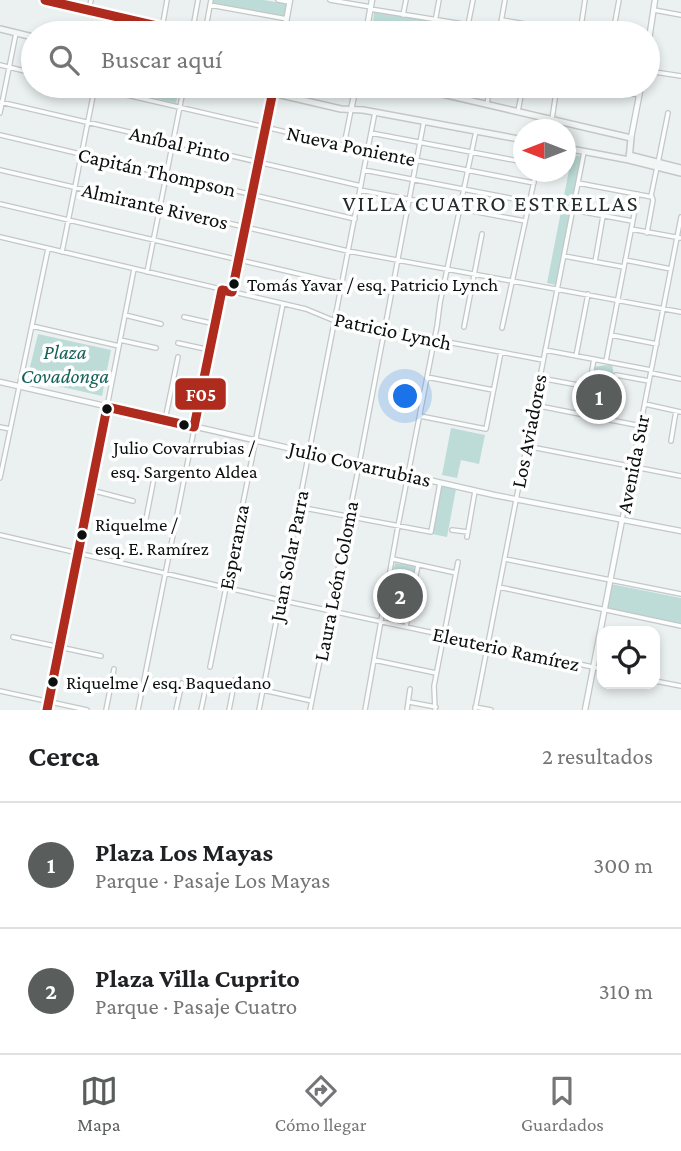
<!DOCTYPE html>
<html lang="es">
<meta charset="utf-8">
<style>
:root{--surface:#fff;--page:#f6f6f6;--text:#202124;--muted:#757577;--line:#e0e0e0;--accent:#595e5d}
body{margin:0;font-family:"Crimson Pro",serif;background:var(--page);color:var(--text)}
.controls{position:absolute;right:21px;bottom:21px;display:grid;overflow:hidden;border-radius:14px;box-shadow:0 4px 10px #0003}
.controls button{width:63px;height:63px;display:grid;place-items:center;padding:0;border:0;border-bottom:2px solid var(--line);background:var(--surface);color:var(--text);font:35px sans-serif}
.compass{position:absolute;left:513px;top:119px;width:63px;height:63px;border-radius:50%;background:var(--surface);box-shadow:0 4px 10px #0003;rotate:270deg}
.you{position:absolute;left:406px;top:397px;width:24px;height:24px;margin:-18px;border:5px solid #fff;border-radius:50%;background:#1a73e8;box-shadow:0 0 0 10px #1a73e833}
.badge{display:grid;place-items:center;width:46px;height:46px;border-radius:50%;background:var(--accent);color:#fff;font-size:23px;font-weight:700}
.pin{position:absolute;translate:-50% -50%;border:4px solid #fff;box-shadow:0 2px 7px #0006}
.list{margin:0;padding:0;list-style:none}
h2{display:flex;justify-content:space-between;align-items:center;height:91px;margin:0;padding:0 28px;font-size:30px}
h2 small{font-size:23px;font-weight:400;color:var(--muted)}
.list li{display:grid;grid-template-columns:46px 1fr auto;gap:21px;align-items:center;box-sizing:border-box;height:126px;padding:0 28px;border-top:2px solid var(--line)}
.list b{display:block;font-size:26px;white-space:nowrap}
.list p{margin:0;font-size:23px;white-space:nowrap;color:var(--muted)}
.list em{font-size:23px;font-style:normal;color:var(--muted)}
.icon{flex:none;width:38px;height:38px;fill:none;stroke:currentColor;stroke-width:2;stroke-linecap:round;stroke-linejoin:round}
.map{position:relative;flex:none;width:681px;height:710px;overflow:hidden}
.search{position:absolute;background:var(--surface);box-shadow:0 4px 10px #0003;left:21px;right:21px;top:21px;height:77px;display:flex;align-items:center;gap:18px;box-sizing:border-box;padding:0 24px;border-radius:38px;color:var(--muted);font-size:26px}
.sheet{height:343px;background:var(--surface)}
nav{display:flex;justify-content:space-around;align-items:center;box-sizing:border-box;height:98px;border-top:2px solid var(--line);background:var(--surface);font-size:19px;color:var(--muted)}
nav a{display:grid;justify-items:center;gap:4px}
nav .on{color:var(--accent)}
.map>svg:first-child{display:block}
.green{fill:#bddcd8}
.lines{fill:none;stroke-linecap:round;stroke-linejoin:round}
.minor-casing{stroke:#c3c7c7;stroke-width:6}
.tertiary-casing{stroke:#c3c7c7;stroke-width:7}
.secondary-casing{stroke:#c3c7c7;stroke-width:8}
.minor{stroke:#fcfdfd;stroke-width:3.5}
.tertiary{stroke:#fcfdfd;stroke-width:4.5}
.secondary{stroke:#f2f6f5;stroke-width:5}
.bus-1-casing{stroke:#fff;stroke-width:14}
.bus-1{stroke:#af2b1e;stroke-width:9}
.bus-dot{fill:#0b0f0e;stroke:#fff;stroke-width:2.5}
.labels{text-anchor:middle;stroke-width:7;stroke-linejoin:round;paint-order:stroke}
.bus-label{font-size:19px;fill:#0b0f0e;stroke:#fff;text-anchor:start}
.street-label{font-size:21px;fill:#0b0f0e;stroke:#fff}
.park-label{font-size:21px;font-style:italic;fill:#15625b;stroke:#fff}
.neighbourhood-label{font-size:23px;letter-spacing:2px;fill:#242d2c;stroke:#fff}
.line-badge{stroke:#fff;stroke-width:2.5}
.badge-label{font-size:19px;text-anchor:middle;font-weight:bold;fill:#fff}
</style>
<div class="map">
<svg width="681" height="710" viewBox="0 0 681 710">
<rect width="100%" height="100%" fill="#ebf1f1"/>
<path class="green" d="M 213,0 L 264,0 L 286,4 L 284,17 L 213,5 Z
M 374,12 L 432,21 L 430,31 L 373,22 Z
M 103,86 L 180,86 L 176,103 Z
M 572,155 L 581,156 L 556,285 L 547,283 Z
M 38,334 L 111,350 L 102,396 L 27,379 Z
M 612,364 L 614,376 L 615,376 L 607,418 L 585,414 L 591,380 L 595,379 L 594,367 Z
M 451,428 L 485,435 L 479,464 L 461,460 L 457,478 L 442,475 Z
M 441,486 L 456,489 L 447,537 L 432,534 Z
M 395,563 L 415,566 L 406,622 L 385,618 Z
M 611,584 L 681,598 L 681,625 L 606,608 Z"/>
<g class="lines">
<g class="minor-casing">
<path id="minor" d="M 278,0 L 289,2
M 330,0 L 371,7
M 210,5 L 287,19
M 370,9 L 500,30
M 89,10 L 91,0
M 654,10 L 681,15
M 403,15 L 406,0
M 502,20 L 578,33
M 286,24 L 340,33
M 468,25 L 473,0
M 162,28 L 167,0
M 105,33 L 108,15
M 192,33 L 198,0
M 205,33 L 211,0
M 433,33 L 439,0
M 499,33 L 505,0
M 532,33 L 534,26
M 580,33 L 585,0
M 613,33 L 619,0
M 0,65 L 33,73
M 648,71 L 681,76
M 88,86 L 368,151 L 534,183
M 589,86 L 639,95
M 0,102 L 361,186
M 487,104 L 490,86
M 518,111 L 523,86
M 0,113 L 16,33
M 552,119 L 557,86
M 371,133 L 524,162
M 0,135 L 355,219
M 344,145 L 351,110
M 658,163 L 668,113
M 0,170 L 348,251 L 681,312
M 364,170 L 530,202
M 578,183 L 652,197 L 653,200 L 647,233
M 360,190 L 525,221
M 651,196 L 657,167
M 0,204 L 342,284
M 573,210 L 632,221
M 631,229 L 681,238
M 0,237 L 306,309 L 335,321 L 543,360
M 62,252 L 95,86
M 564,256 L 624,267
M 625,260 L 671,269
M 595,262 L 603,216
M 147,272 L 184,86
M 232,292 L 272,93
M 125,315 L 161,324
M 184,317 L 215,324
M 32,326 L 119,346
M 464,327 L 482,234
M 502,328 L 536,172
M 611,335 L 657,344
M 120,340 L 156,348
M 178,343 L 210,350
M 545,350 L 651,370
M 576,356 L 588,294
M 606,361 L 638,194
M 651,373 L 681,379
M 427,377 L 493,390
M 540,378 L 589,387
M 645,404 L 681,412
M 534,405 L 641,426
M 107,407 L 134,269
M 584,415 L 594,359
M 420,416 L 486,429 L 501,352
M 607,418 L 616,375 L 649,381
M 165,420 L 178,357
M 0,427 L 10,429
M 671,441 L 676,411
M 526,446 L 681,476
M 0,478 L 48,249
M 91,490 L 133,501
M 299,507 L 431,532 L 440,483
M 622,520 L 681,217
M 139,522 L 174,530
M 145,524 L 154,478
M 452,530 L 468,532
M 0,535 L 280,600 L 602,669
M 467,537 L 475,491
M 393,559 L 456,573
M 505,559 L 681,594
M 499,587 L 681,626
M 406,627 L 418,565
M 13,637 L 101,656
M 374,660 L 436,673
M 210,667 L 283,304
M 655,681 L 681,686
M 263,690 L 312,701
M 0,691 L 87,710
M 409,702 L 436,707
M 475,707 L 491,710
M 106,710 L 114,669
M 138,710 L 222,290
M 176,710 L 182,683
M 201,710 L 207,682
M 229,710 L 235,680
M 259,710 L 375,112
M 310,710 L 358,470 L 424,121
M 365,710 L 398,526 L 437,326 L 440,303 L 476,131
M 407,710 L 410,689
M 435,710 L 434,686 L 458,562
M 475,710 L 584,152"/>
</g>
<g class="tertiary-casing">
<path id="tertiary" d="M 284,33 L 290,0
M 366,33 L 372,0
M 648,46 L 655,0
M 351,110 L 356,86
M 631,138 L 641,86
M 0,382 L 494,495 L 681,531
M 47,710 L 107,407
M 585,710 L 622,520"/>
</g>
<g class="secondary-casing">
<path id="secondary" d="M 45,0 L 187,33
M 0,29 L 33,37
M 242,86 L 341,109 L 363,110 L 524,140
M 408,86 L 631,138 L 629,160
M 566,148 L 629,160 L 681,173
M 629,155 L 681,168"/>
</g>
<use href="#minor" class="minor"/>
<use href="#tertiary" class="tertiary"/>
<use href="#secondary" class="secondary"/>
<g class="bus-1-casing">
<path id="bus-1" d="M 45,0 L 187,33
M 47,710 L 107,407 L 194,427 L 222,290 L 232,292 L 274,86"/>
</g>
<use href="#bus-1" class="bus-1"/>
</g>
<g class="bus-dot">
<circle cx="234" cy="284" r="6"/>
<circle cx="107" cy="409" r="6"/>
<circle cx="184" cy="425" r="6"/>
<circle cx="82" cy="535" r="6"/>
<circle cx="53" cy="682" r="6"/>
</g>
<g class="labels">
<g class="bus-label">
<text x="247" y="291">Tomás Yavar / esq. Patricio Lynch</text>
<text x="184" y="454" text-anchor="middle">Julio Covarrubias /<tspan x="184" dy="24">esq. Sargento Aldea</tspan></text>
<text x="95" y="531">Riquelme /<tspan x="95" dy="24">esq. E. Ramírez</tspan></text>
<text x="66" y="689">Riquelme / esq. Baquedano</text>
</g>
<g class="street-label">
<text transform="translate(180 144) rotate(13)" y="7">Aníbal Pinto</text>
<text transform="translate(351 146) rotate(12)" y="7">Nueva Poniente</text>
<text transform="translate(157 172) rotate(13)" y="7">Capitán Thompson</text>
<text transform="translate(155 206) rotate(13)" y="7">Almirante Riveros</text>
<text transform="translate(393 331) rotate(12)" y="7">Patricio Lynch</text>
<text transform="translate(529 431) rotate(-79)" y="7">Los Aviadores</text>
<text transform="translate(360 464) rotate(13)" y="7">Julio Covarrubias</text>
<text transform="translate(633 464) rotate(-79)" y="7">Avenida Sur</text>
<text transform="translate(234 547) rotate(-79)" y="7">Esperanza</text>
<text transform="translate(289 556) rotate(-79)" y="7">Juan Solar Parra</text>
<text transform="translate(336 581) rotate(-79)" y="7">Laura León Coloma</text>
<text transform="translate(506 649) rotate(12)" y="7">Eleuterio Ramírez</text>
</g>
<g class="park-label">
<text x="65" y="359">Plaza<tspan x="65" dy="24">Covadonga</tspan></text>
</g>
<g class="neighbourhood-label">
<text x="491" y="211">VILLA CUATRO ESTRELLAS</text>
</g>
</g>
<rect class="line-badge" x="174" y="377" width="53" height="34" rx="7" fill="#af2b1e"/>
<g class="badge-label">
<text x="201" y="401">F05</text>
</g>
</svg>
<div class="controls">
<button><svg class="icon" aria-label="locate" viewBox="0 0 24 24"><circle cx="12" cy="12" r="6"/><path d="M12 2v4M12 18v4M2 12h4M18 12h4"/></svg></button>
</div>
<svg class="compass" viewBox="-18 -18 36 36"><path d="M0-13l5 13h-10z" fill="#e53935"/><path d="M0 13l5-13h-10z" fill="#757577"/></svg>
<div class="you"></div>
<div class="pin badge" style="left:599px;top:397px">1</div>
<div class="pin badge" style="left:400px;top:596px">2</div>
<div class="search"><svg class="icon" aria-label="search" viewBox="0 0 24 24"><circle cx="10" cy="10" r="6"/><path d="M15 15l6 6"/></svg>Buscar aquí</div>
</div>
<section class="sheet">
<h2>Cerca<small>2 resultados</small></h2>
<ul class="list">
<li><span class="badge">1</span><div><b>Plaza Los Mayas</b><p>Parque · Pasaje Los Mayas</p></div><em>300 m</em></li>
<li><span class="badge">2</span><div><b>Plaza Villa Cuprito</b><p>Parque · Pasaje Cuatro</p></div><em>310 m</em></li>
</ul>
</section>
<nav>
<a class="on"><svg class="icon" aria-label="map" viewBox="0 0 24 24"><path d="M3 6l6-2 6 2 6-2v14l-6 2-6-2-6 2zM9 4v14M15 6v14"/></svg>Mapa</a>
<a><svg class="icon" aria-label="directions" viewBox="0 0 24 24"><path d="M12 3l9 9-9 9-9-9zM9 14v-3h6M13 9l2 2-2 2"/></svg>Cómo llegar</a>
<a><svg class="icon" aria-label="saved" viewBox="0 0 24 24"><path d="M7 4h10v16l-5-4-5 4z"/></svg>Guardados</a>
</nav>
